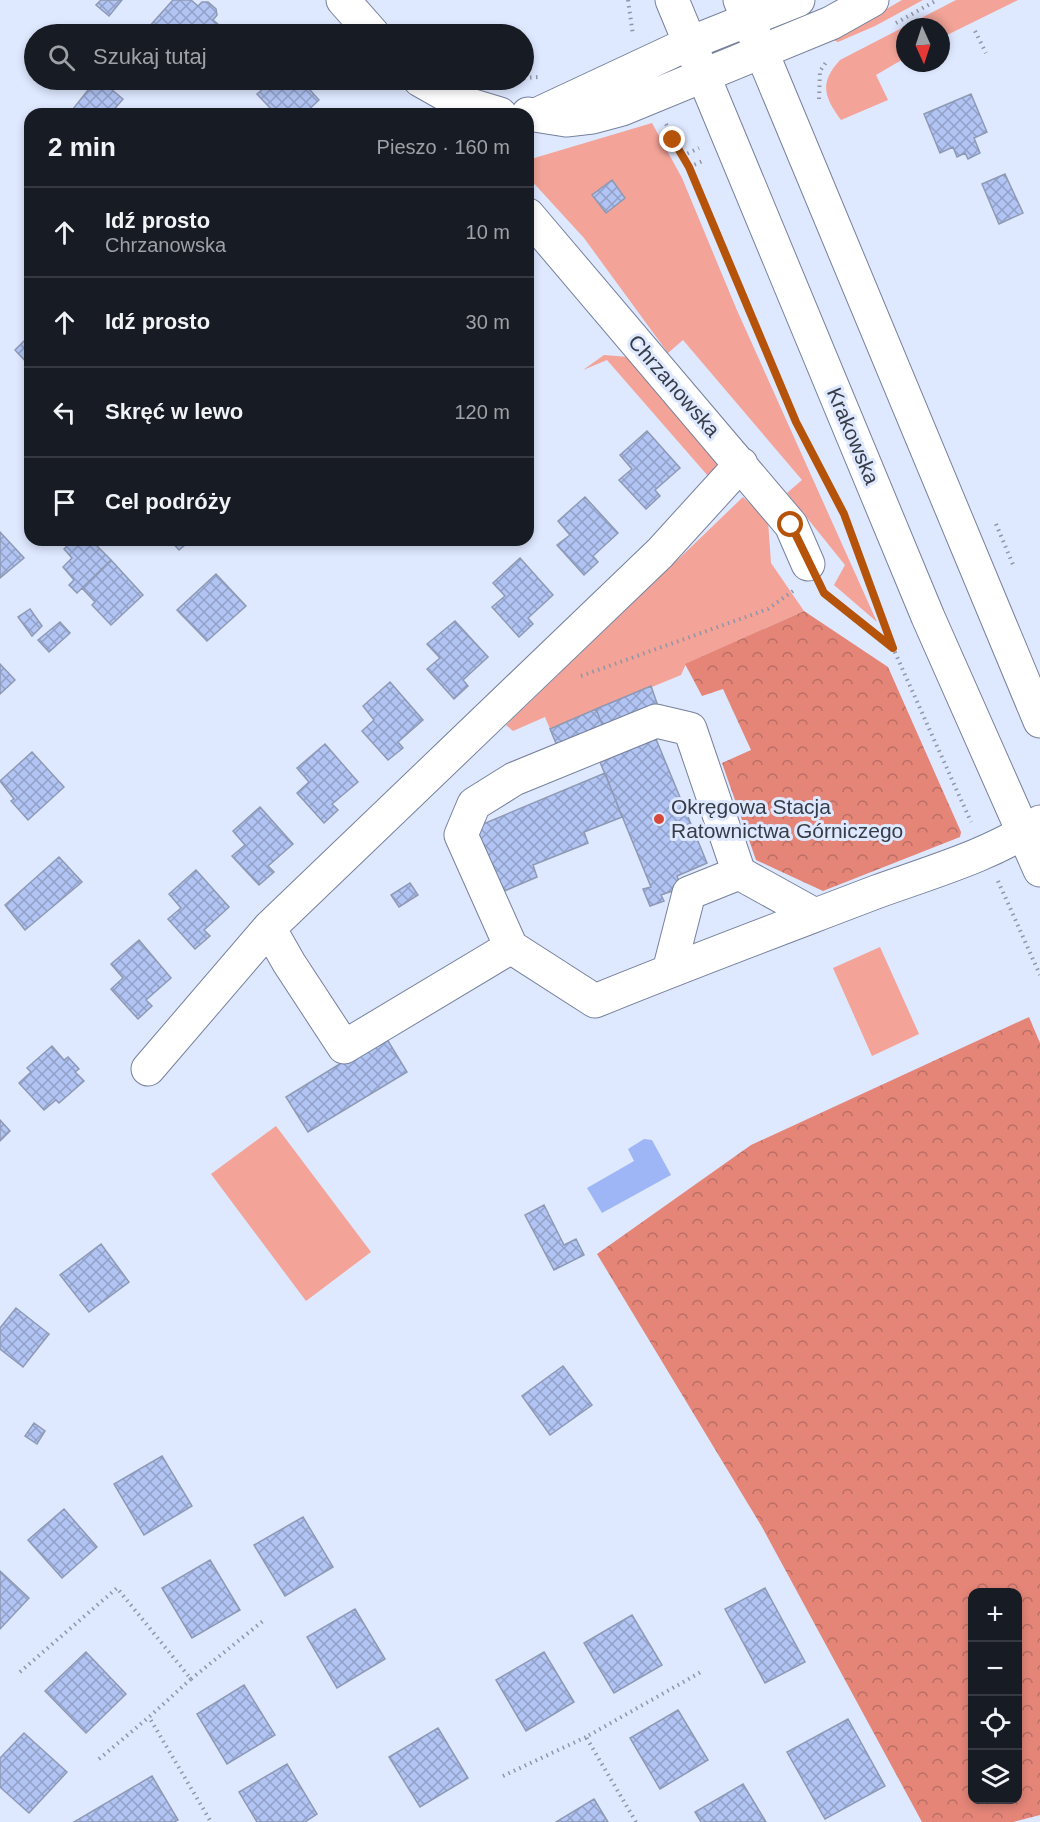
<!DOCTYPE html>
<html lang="pl">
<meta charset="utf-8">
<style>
:root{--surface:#171b24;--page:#20242c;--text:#f1f3f6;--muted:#9ea1a6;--line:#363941}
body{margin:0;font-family:Arial,sans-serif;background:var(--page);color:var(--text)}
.controls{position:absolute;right:18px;bottom:18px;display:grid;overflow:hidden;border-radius:12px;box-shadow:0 3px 9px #0003}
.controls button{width:54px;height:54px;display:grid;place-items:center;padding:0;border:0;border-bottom:2px solid var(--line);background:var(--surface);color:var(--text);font:30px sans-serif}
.compass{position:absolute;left:896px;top:18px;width:54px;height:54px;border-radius:50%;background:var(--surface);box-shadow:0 3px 9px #0003;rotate:177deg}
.stop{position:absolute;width:18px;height:18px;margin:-14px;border:4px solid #b45309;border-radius:50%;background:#fff}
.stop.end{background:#b45309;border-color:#fff;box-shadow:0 2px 6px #0008}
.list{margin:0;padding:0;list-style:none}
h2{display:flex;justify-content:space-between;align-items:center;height:78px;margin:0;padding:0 24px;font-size:26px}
h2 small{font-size:20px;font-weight:400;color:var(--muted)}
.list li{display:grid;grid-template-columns:39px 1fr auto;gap:18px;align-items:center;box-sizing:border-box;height:90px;padding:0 24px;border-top:2px solid var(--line)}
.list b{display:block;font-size:22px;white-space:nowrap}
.list p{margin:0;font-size:20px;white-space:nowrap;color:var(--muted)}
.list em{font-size:20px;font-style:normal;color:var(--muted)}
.icon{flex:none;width:33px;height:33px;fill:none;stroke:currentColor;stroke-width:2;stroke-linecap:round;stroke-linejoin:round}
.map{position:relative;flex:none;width:1040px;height:1822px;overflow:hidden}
.search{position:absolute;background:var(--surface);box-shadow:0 3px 9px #0003;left:24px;top:24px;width:510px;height:66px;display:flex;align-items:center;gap:15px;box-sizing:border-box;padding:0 21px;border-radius:33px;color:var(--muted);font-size:22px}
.panel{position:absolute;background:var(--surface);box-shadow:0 3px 9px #0003;left:24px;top:108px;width:510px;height:438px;border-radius:18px}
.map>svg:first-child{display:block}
.green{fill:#f3a397}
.forest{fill:url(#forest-crowns);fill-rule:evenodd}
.water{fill:#9eb6f5}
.building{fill:url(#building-cross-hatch);stroke:#8e99b4;stroke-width:1.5}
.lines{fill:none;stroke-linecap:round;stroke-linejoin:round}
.minor-casing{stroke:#76819b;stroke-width:35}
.major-casing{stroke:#76819b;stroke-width:35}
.path{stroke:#8f96a8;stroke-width:4;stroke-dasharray:1.5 4.5;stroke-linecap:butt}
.minor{stroke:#fff;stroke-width:33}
.major{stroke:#fff;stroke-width:33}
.route{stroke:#b45309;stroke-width:8}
.poi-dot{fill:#d6483b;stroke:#dee8ff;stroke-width:2}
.labels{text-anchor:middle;stroke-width:6;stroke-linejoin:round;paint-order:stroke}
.street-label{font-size:21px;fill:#373c47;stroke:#dee8ff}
.poi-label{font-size:21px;fill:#373c47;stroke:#dee8ff;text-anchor:start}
</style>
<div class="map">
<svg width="1040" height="1822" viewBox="0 0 1040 1822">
<defs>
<pattern id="forest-crowns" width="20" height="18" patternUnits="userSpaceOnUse" patternTransform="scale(1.5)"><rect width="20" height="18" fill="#e48578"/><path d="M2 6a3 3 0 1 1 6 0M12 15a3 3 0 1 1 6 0" fill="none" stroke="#ba6e64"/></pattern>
<pattern id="building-cross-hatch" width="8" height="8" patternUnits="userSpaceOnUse" patternTransform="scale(1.5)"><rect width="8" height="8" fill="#b1c4f4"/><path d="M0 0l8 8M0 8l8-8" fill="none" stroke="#91a0c7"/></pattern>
</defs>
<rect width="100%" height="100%" fill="#dee8ff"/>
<path class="green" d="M 902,0 L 923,0 L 875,26 L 838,42 L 833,40 Z
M 956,0 L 1018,0 L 941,38 L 941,27 L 905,27 L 905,58 L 876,75 L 888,100 L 841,120 C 824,97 819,83 840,60 Z
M 652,123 L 682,178 L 736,308 L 877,622 L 834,585 L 845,565 L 787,493 L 802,480 L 683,340 L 668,353 L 584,238 L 529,178 L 531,159 Z
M 604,355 L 628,357 L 719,464 L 708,476 L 607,360 L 583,370 Z
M 743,497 L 768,521 L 771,563 L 804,611 L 686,664 L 681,675 L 550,729 L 545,717 L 513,731 L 506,725 Z
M 880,947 L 919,1034 L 872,1056 L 833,968 Z
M 276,1126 L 371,1252 L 306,1301 L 211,1174 Z"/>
<path class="forest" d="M 804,611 L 888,667 L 961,832 L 960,837 L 823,891 L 756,860 L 722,763 L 751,750 L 723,689 L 702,696 L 685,664 Z
M 1029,1017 L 1040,1043 L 1040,1815 L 1013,1822 L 922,1822 L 762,1527 L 597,1254 L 751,1145 ZM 972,1592 L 1018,1592 L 1018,1800 L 972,1800 Z"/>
<path class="water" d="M 644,1139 L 652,1140 L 671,1175 L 602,1213 L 587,1188 L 634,1161 L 628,1149 Z"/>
<path class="building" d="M 101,0 L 122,0 L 109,16 L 96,5 Z
M 173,0 L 191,0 L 198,6 L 202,2 L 208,2 L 216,9 L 217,15 L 213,20 L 230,34 L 156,34 L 148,28 Z
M 96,80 L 100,80 L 123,99 L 110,114 L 69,114 Z
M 273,80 L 301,80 L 319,100 L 304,114 L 266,114 L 271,109 L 257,94 Z
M 971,94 L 987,132 L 974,138 L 980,153 L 968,159 L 965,153 L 957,157 L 953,147 L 940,153 L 924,114 Z
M 1005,174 L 1023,213 L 999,224 L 982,184 Z
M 612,180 L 625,198 L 606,213 L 592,195 Z
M 30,335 L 30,366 L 15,350 Z
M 647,431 L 680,468 L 655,490 L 660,496 L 646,509 L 619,480 L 632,469 L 620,455 Z
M 585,497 L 618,533 L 593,556 L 598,562 L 584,575 L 557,545 L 570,535 L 558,521 Z
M 0,532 L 24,558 L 0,578 Z
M 73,540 L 91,540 L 111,560 L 77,593 L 69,585 L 74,580 L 63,567 L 72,558 L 64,549 Z
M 170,540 L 191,540 L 179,550 Z
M 520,558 L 553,595 L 528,618 L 533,624 L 519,637 L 492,607 L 505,596 L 493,583 Z
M 111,560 L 143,595 L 111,625 L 92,605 L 95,602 L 82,588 Z
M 216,574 L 246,606 L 207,641 L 177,610 Z
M 30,609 L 42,626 L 32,636 L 18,617 Z
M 455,621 L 488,657 L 463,680 L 468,686 L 454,699 L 427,669 L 440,658 L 427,644 Z
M 60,622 L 70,633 L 49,652 L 38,640 Z
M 0,664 L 15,680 L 0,694 Z
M 390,682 L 423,720 L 398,742 L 403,748 L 388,760 L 362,731 L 374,720 L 363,706 Z
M 651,686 L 658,706 L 604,729 L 596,709 Z
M 596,709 L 604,729 L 558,748 L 550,729 Z
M 656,739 L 707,863 L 677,876 L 681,888 L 661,895 L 664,901 L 650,906 L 643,889 L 651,887 L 600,762 Z
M 325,744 L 358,782 L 332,804 L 338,810 L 324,823 L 297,793 L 309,782 L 297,768 Z
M 32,752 L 64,787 L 28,820 L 11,801 L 14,799 L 0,781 Z
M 605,773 L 622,817 L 584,832 L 588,843 L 533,865 L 537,877 L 502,892 L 478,835 L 483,824 Z
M 260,807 L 293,844 L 268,866 L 274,872 L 259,885 L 232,856 L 245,845 L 233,831 Z
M 59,857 L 82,882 L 25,930 L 5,905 Z
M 196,870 L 229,907 L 204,930 L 210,936 L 195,949 L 168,919 L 181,908 L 169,894 Z
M 410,883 L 418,895 L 399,907 L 391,895 Z
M 139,940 L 171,978 L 146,1000 L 152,1006 L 138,1019 L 111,989 L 123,978 L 111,964 Z
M 385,1036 L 407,1072 L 308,1132 L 286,1097 Z
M 52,1046 L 64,1060 L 68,1057 L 79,1069 L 75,1072 L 84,1081 L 59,1103 L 56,1100 L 44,1110 L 19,1083 L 31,1072 L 27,1068 Z
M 0,1120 L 10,1131 L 0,1141 Z
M 544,1205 L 564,1245 L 576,1239 L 584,1255 L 554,1270 L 525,1215 Z
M 101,1244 L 129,1282 L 89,1312 L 60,1275 Z
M 16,1308 L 49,1334 L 23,1367 L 0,1349 L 0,1328 Z
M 563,1366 L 592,1405 L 550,1435 L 522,1396 Z
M 34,1423 L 45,1431 L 37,1444 L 25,1436 Z
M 162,1456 L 192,1506 L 144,1535 L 114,1484 Z
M 64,1509 L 97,1547 L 62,1578 L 28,1540 Z
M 303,1517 L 333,1567 L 285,1596 L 254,1545 Z
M 210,1560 L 240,1610 L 192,1638 L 162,1588 Z
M 0,1571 L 29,1598 L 0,1629 Z
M 765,1588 L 805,1662 L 765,1683 L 725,1609 Z
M 355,1609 L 385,1659 L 337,1688 L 307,1637 Z
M 632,1615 L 662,1665 L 614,1693 L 584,1643 Z
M 86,1652 L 126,1694 L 86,1733 L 45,1691 Z
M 544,1652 L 574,1702 L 526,1731 L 496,1680 Z
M 244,1685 L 275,1735 L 227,1764 L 197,1714 Z
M 678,1710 L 708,1760 L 660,1789 L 630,1738 Z
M 848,1719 L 885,1786 L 825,1819 L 787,1752 Z
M 438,1728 L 468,1778 L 420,1807 L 389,1757 Z
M 24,1733 L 67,1772 L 29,1813 L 0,1787 L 0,1758 Z
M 287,1764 L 317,1814 L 305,1822 L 257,1822 L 239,1792 Z
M 152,1776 L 178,1820 L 174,1822 L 74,1822 Z
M 743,1784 L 766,1822 L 701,1822 L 695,1812 Z
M 594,1799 L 608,1822 L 556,1822 Z"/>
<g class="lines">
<g class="minor-casing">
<path id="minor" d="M 343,0 L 373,34
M 420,80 L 457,101 L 500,114
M 528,114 L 566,120 L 592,117 L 622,109 L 831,23 L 872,0
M 538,114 L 690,43 L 798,0
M 528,215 L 791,525 L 808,564
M 815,915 L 739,873 L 690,729 L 656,721 L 514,779 L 474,804 L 461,835 L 511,947 L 595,1001 C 688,963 782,928 876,892 C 931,872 992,855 1040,822
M 269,928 L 289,963 L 344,1047 L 511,947
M 669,971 L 689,893 L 739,873
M 148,1069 L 269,928 L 660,553 L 741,464"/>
</g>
<g class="major-casing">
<path id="major" d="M 672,0 L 928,617 L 1040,870
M 740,0 L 1040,721"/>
</g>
<path class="path" d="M 628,0 L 633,35
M 896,23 L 937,0
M 975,31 L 986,53
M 524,78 L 538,77
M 819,99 L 820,71 L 827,61
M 666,124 L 689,167 L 796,422 L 844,514 L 893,648 L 971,822
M 682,156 L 699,148
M 689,167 L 705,160
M 996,524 L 1014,567
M 823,591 L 852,618 L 891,647
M 581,676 L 768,609 L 793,591
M 998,881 L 1040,975
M 20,1672 L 117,1588 L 191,1679 L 149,1717 L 211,1822
M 191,1679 L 263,1621
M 99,1759 L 149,1717
M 503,1776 L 586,1737
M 636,1822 L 586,1737 L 701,1672"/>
<use href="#minor" class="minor"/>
<use href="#major" class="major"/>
</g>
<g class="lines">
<path class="route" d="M 673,140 L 689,167 L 796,422 L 844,514 L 893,648 L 824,593 L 791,525"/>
</g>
<circle class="poi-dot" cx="659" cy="819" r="6"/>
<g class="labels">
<g class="street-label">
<text transform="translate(674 386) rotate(49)" y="7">Chrzanowska</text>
<text transform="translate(853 436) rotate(67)" y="7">Krakowska</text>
</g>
<g class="poi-label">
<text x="671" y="814">Okręgowa Stacja<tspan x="671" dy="24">Ratownictwa Górniczego</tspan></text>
</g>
</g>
</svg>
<div class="controls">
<button>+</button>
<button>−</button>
<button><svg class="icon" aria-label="locate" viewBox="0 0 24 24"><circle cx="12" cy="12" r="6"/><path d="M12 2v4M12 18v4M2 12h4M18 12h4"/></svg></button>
<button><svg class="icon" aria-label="layers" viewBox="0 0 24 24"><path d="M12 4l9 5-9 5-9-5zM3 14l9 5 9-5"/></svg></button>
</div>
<svg class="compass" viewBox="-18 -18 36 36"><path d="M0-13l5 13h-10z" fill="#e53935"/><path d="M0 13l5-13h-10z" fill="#9ea1a6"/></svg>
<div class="stop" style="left:791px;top:525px"></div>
<div class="stop end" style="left:673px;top:140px"></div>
<div class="search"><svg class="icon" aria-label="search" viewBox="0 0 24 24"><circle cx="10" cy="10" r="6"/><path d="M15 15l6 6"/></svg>Szukaj tutaj</div>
<section class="panel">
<h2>2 min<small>Pieszo · 160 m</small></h2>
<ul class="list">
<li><svg class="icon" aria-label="ahead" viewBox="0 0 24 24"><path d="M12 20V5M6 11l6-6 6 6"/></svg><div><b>Idź prosto</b><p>Chrzanowska</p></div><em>10 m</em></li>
<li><svg class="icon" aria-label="ahead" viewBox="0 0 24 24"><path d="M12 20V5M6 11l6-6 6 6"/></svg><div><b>Idź prosto</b></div><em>30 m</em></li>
<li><svg class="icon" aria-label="left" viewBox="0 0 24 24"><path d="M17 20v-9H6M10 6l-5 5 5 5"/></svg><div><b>Skręć w lewo</b></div><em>120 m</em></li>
<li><svg class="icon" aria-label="arrive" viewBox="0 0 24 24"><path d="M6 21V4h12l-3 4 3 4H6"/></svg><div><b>Cel podróży</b></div></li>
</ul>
</section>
</div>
